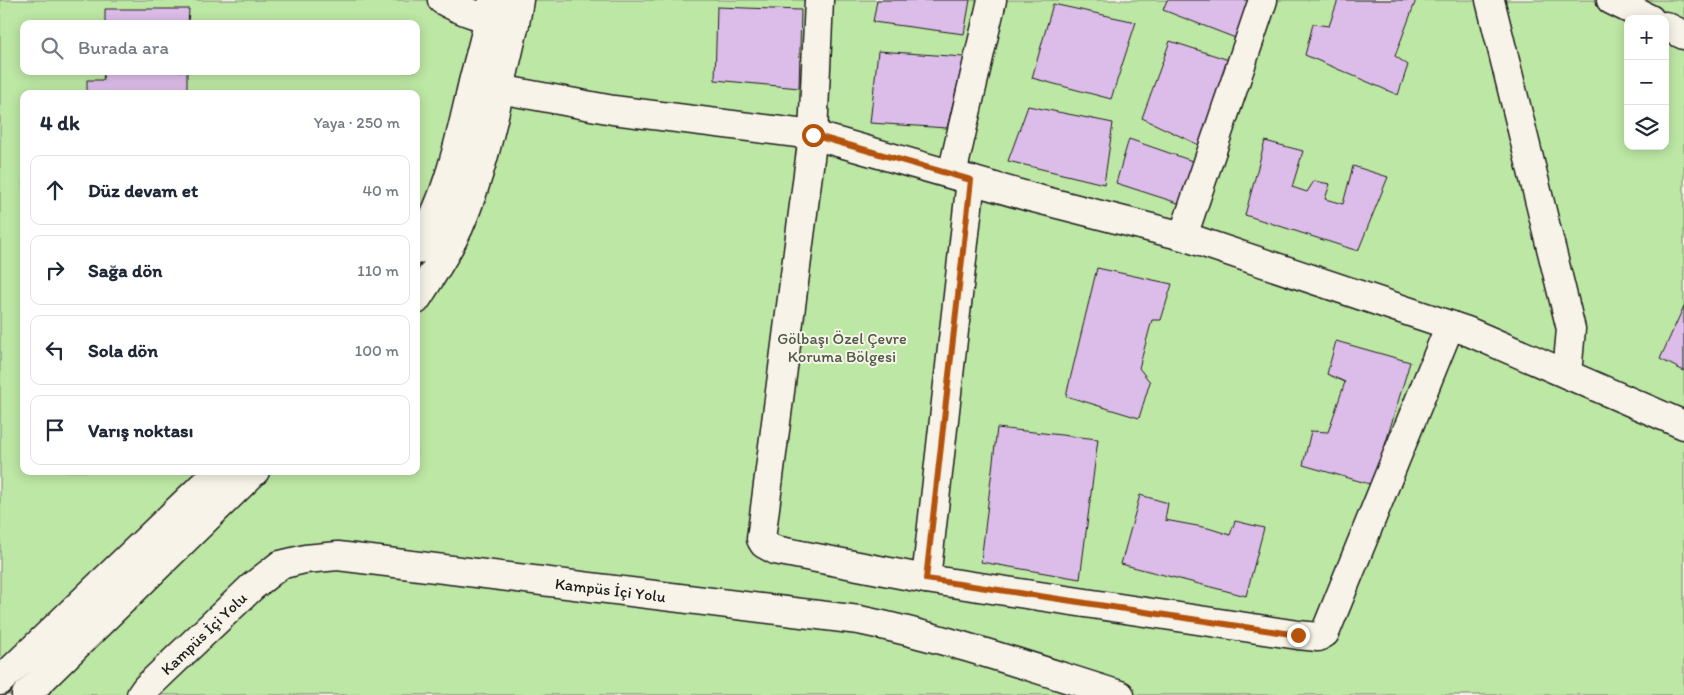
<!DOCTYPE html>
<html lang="tr">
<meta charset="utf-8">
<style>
:root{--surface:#fff;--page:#f2f2f3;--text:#1f2937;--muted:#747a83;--line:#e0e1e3}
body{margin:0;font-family:Itim,sans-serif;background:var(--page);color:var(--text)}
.controls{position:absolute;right:15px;top:15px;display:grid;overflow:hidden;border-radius:10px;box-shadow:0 2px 12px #0003}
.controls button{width:45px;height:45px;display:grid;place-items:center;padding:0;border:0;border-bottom:1px solid var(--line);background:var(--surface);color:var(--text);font:25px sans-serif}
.stop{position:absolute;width:15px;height:15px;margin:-11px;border:4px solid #b45309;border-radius:50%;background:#fff}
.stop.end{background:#b45309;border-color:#fff;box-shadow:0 1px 5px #0008}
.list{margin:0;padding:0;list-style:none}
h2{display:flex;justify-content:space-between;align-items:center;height:65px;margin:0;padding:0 20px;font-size:21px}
h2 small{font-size:16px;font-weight:400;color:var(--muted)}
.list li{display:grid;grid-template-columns:32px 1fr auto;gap:15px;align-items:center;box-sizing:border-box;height:70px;margin:0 10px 10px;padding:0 10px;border:1px solid var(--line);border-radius:10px}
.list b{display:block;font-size:19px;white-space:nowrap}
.list em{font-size:16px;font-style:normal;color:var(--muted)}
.icon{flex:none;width:28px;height:28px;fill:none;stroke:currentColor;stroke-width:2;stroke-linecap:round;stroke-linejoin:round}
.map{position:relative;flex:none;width:1684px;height:695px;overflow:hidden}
.search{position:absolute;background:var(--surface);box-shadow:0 2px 12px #0003;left:20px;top:20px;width:400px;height:55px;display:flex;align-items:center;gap:12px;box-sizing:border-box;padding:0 18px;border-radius:10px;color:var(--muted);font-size:19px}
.panel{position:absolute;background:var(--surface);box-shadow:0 2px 12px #0003;left:20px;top:90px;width:400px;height:385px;border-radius:10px}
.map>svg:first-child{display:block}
.green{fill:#bde7a4;stroke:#6c8260;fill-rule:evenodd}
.building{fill:#dcbce8;stroke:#1c1c1c}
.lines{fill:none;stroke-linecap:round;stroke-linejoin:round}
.street-casing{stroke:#1c1c1c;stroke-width:31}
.secondary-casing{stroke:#1c1c1c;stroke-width:31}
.street{stroke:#f7f3e8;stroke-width:28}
.secondary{stroke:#f7f3e8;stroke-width:28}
.route{stroke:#b45309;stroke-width:6}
.labels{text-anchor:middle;stroke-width:4;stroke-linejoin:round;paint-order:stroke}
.park-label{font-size:16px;fill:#4c5945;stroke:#f7f3e8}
.street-label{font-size:16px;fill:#1c1c1c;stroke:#f7f3e8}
</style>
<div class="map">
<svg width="1684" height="695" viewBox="0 0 1684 695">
<rect width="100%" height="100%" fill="#f7f3e8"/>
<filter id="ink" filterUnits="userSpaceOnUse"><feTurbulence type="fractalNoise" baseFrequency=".02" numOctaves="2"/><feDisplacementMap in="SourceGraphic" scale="10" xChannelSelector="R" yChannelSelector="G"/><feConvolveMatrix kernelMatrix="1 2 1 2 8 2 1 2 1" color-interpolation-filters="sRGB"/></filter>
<g filter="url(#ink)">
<path class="green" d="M 0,0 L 1684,0 L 1684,695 L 0,695 ZM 1628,19 L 1665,19 L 1665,146 L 1628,146 ZM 24,24 L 416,24 L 416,71 L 24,71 ZM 24,94 L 416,94 L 416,471 L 24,471 Z"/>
<path class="building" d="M 877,0 L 970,0 L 964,34 L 873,22 Z
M 1167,0 L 1250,0 L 1238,39 L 1163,10 Z
M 1338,0 L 1416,0 L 1395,56 L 1408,65 L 1398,95 L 1305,55 L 1313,24 L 1329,26 Z
M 1053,4 L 1136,22 L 1111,99 L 1032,78 Z
M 717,7 L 801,10 L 799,88 L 715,80 Z
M 105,9 L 189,9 L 188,24 L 105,24 Z
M 1170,41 L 1232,61 L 1203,147 L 1142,118 Z
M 878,51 L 964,57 L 947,128 L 870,123 Z
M 104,71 L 187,71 L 187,94 L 87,94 L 87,80 L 103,80 Z
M 1028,106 L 1113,123 L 1104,184 L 1008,161 Z
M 1129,139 L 1198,163 L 1181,204 L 1116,183 Z
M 1265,141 L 1303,151 L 1292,187 L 1307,192 L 1314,181 L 1330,184 L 1325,199 L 1343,204 L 1353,166 L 1388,177 L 1358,251 L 1245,215 Z
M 1097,268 L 1172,284 L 1161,320 L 1152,320 L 1139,368 L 1150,382 L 1139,418 L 1066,396 Z
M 1684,306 L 1684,371 L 1660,359 Z
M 1336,341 L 1410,362 L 1373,485 L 1303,465 L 1311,431 L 1328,432 L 1345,382 L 1327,374 Z
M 997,428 L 1098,439 L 1080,579 L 981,562 Z
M 1140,495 L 1168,503 L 1165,520 L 1208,528 L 1230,535 L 1235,521 L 1264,528 L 1246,596 L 1121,564 Z"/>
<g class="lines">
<g class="street-casing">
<g id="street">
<path d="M 442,0 C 464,13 488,19 513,24"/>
<path d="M 819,0 L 813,135 L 761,539 L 764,544 L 775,550 L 926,579 L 1298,635 L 1318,637 L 1325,633 L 1450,325"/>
<path d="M 1490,0 L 1571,329 L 1567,374"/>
<path d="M 477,83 L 499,89 L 613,110 L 813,135 L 1030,197 L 1183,236 L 1467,331 L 1684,425"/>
<path d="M 952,174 L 992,0"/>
<path d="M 1183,236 L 1263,0"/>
<path d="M 926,579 L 971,180"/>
<path id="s1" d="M 141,695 L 146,688 L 252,587 L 280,565 L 305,559 L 338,556 L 859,620 C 947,638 1033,668 1120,695"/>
</g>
</g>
<g class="secondary-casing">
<path id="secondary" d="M 1611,0 L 1650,19
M 1665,26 L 1684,35
M 416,250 C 448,200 460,139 473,82 C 480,54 488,28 493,0
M 416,300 C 431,277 447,253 459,227 C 487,164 498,92 515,24 L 519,0
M 0,681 L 218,471
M 26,695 L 255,471"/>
</g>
<use href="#street" class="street"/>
<use href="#secondary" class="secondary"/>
</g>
</g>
<g class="lines" filter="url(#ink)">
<path class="route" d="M 813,135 L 971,180 L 926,579 L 1298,635"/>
</g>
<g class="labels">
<g class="park-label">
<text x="842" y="344">Gölbaşı Özel Çevre<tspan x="842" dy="18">Koruma Bölgesi</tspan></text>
</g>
<g class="street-label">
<text dy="6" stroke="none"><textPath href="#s1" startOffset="524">Kampüs İçi Yolu</textPath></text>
<text dy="6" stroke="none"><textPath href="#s1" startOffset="88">Kampüs İçi Yolu</textPath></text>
</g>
</g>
</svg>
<div class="controls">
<button>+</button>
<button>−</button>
<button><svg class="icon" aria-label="layers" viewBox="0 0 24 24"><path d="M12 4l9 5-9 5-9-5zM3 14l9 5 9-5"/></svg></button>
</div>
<div class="stop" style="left:813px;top:135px"></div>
<div class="stop end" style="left:1298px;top:635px"></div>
<div class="search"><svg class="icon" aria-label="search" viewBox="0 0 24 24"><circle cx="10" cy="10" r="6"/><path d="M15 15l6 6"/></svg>Burada ara</div>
<section class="panel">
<h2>4 dk<small>Yaya · 250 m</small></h2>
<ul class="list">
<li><svg class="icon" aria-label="ahead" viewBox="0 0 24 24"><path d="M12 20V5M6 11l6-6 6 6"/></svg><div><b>Düz devam et</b></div><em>40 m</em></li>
<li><svg class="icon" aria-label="right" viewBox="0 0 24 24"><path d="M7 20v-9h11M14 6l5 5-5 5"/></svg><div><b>Sağa dön</b></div><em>110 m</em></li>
<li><svg class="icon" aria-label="left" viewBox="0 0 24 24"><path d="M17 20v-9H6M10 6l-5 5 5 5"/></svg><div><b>Sola dön</b></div><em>100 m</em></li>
<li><svg class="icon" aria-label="arrive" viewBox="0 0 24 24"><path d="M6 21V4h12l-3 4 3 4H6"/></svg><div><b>Varış noktası</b></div></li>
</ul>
</section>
</div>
